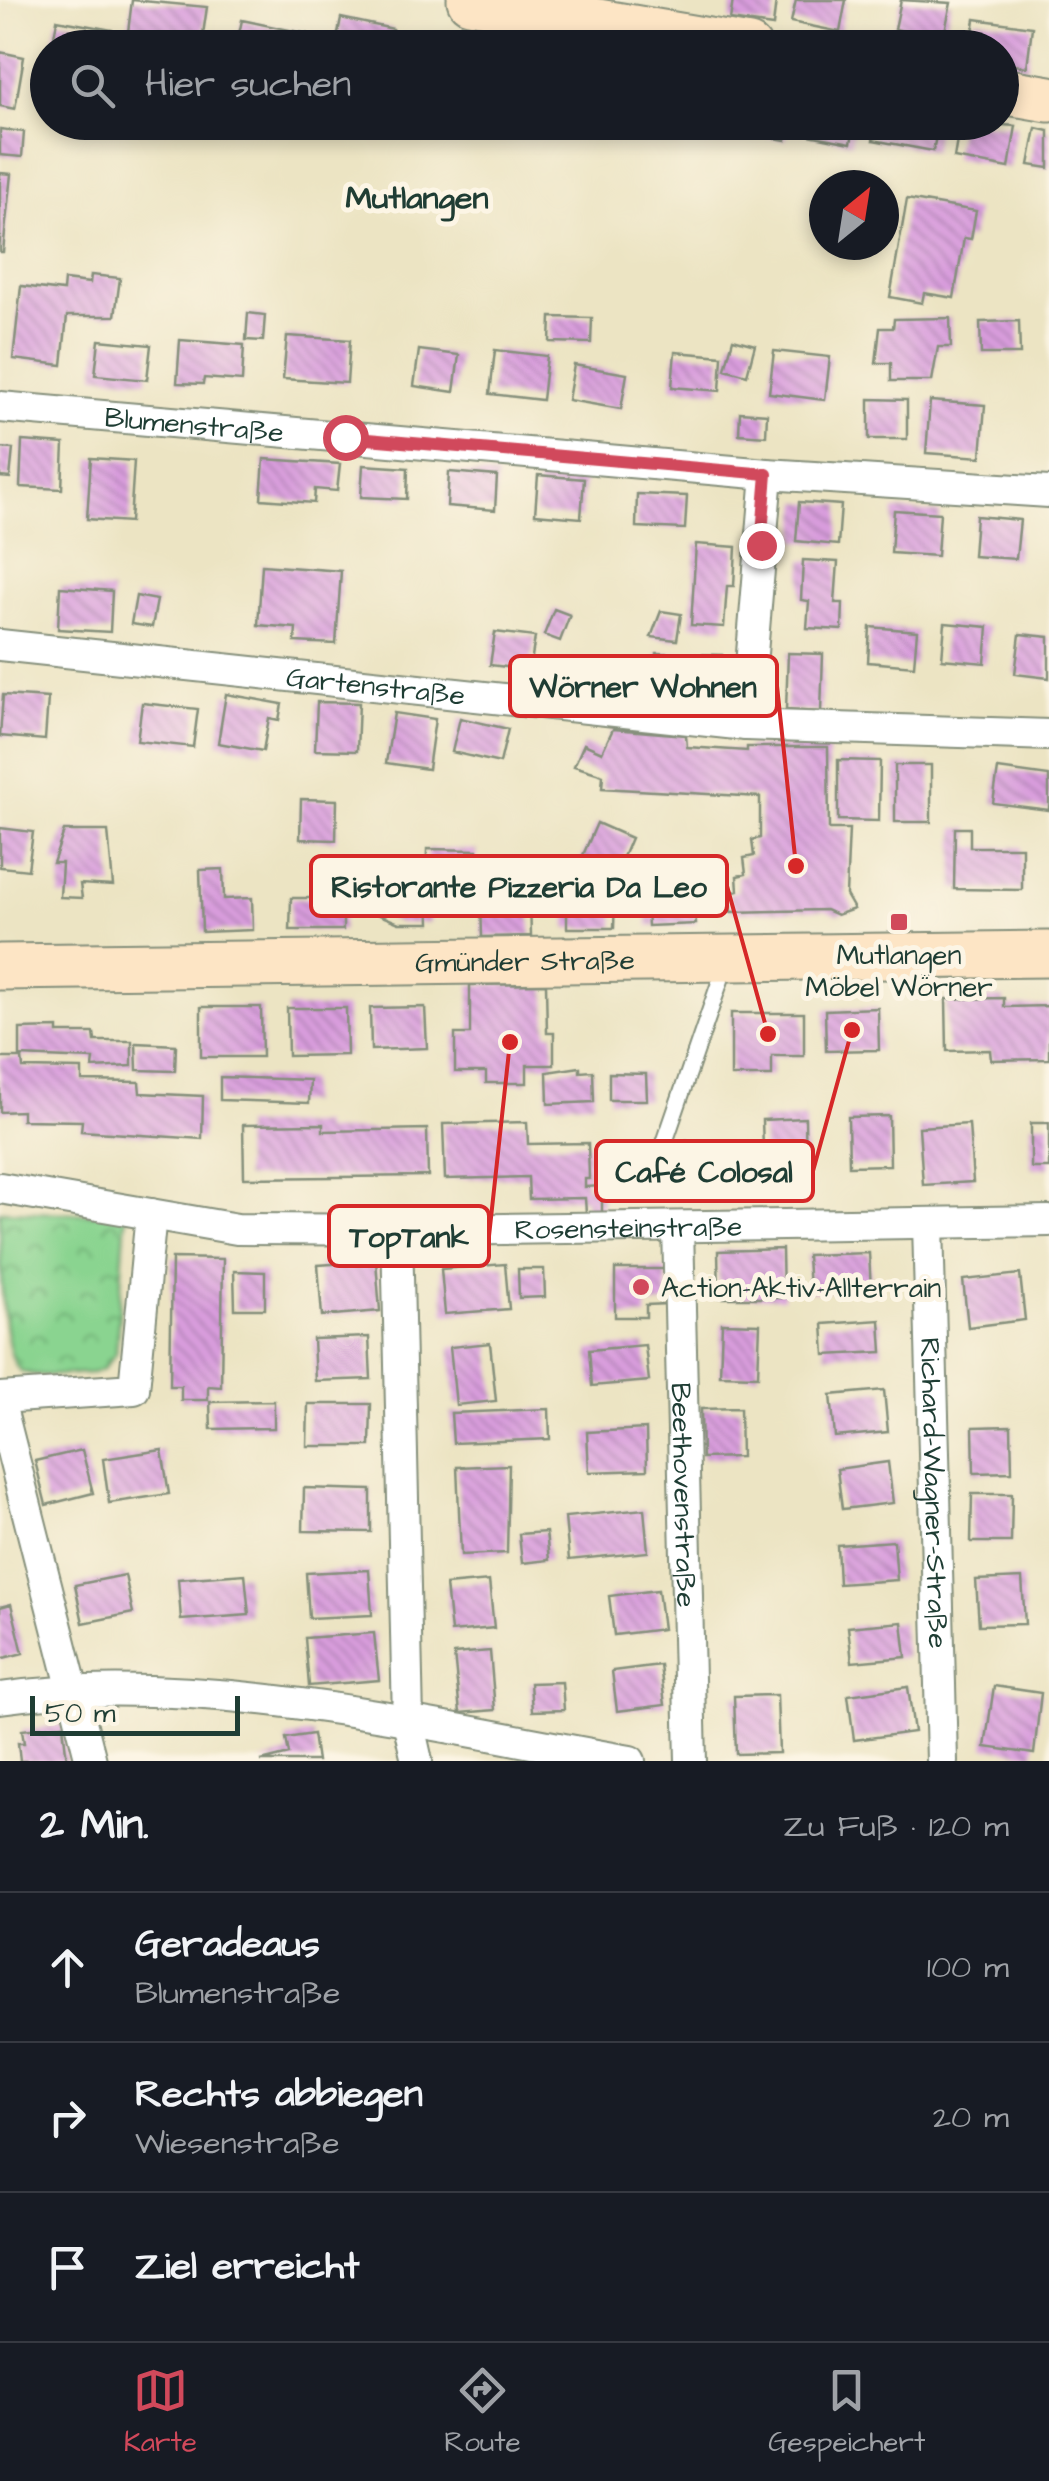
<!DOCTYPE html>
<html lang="de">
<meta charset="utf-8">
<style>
:root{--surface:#171b24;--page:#242831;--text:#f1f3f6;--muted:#9ea1a6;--line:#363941;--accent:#d1495b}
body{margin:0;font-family:"Architects Daughter",sans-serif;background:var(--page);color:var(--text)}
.compass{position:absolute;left:809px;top:170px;width:90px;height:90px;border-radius:50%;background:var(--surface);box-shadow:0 5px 15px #0003;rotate:30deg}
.scale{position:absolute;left:30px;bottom:25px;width:210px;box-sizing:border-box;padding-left:10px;border:5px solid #1f3d34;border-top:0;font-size:28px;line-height:35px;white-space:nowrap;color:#1f3d34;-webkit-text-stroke:8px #fcf5e5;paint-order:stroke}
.stop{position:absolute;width:30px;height:30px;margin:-22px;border:8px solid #d1495b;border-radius:50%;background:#fff}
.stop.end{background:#d1495b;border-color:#fff;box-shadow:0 2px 10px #0008}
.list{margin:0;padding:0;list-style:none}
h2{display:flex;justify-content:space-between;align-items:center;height:130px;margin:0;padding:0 40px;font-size:42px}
h2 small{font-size:32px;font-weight:400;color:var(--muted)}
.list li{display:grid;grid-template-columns:65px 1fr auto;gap:30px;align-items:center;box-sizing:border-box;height:150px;padding:0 40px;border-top:2px solid var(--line)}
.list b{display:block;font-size:38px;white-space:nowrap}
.list p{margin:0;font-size:32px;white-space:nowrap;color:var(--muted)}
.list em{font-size:32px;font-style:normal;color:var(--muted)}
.icon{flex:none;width:55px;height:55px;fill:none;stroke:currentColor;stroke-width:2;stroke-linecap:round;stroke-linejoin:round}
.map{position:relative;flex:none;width:1049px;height:1761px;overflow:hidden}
.search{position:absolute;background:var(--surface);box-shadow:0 5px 15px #0003;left:30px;right:30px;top:30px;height:110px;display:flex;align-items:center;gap:25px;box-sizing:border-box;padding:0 35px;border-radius:55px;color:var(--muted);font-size:38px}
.sheet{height:580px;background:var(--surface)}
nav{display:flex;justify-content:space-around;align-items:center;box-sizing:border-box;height:140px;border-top:2px solid var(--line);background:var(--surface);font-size:28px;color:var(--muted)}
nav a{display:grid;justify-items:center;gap:5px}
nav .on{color:var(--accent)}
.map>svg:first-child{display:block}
.park{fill:url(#park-crowns);stroke:#548862;stroke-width:2.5}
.building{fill:url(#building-back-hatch)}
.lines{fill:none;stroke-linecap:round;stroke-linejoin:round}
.lane-casing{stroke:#86907c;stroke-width:19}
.street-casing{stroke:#86907c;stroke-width:34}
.secondary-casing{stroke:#86907c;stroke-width:49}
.path{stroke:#86907c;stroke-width:5;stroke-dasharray:8 8;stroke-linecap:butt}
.lane{stroke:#fff;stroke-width:15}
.street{stroke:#fff;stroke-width:30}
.secondary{stroke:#fde5c5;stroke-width:45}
.route{stroke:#d1495b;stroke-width:12}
.poi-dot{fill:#d1495b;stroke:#fcf5e5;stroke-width:4}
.labels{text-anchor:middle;stroke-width:10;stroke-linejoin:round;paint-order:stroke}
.street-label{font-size:28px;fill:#1f3d34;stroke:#fcf5e5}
.poi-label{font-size:28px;fill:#1f3d34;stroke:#fcf5e5}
.quarter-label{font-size:32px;font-weight:bold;fill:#1f3d34;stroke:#fcf5e5}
.leader{fill:none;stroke:#d62828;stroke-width:4}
.callout-dot{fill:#d62828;stroke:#fcf5e5;stroke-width:4}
.callout{fill:#fcf5e5;stroke:#d62828;stroke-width:4}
.callout-label{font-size:30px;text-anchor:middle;font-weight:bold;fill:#1f3d34}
</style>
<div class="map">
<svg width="1049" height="1761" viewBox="0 0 1049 1761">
<defs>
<pattern id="park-crowns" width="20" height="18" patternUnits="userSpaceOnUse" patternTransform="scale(2.5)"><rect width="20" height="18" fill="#8ad490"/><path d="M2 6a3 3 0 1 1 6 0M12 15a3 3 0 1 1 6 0" fill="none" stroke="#70ad76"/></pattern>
<pattern id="building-back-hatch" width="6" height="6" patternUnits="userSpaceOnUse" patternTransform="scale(2.5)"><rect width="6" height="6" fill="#d99ddd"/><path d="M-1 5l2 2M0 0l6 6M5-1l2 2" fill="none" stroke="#af81b4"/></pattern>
</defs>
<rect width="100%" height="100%" fill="#fcf5e5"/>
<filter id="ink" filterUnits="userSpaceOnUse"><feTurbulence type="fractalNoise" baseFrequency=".01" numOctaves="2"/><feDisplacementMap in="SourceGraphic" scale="20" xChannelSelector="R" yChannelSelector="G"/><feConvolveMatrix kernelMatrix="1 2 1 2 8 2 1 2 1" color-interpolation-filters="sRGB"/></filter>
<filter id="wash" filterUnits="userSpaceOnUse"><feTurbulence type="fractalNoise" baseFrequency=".0048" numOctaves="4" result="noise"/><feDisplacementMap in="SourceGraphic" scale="40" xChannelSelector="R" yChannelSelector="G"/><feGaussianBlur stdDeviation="2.25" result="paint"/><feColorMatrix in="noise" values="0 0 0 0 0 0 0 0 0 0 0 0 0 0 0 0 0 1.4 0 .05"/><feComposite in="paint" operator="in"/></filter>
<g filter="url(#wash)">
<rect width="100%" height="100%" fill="#ece4c3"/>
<path class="park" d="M 0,1211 L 126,1215 L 116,1353 L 103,1369 L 93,1373 C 73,1373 39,1379 21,1371 C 0,1357 0,1244 0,1211 Z"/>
<g id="blocks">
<path class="building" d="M 132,0 L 207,7 L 201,48 L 126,48 Z
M 733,0 L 776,0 L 773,26 L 730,20 Z
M 796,0 L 846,0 L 840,32 L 791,22 Z
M 901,0 L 951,3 L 943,40 L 895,29 Z
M 341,18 L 393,29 L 389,48 L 335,48 Z
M 975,19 L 1032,27 L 1027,67 L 1002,63 L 1002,48 L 971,48 Z
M 57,20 L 112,30 L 108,48 L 52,48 Z
M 242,20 L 308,34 L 305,48 L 236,48 Z
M 461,31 L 549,44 L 548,48 L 458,48 Z
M 0,52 L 24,57 L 15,109 L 0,106 Z
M 736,122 L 789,122 L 786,140 L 734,131 Z
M 812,122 L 855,122 L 851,143 L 809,135 Z
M 876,122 L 939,122 L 933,151 L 873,140 Z
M 960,122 L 1016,126 L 1009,168 L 954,158 Z
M 1036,128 L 1049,131 L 1049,168 L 1029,165 Z
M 0,129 L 24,132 L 22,157 L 0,155 Z
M 0,173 L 11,174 L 3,252 L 0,252 Z
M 907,199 L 976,211 L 971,239 L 964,238 L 954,298 L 924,293 L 922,303 L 890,297 Z
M 91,275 L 120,278 L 115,316 L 67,316 L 62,365 L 13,359 L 21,286 L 63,291 L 64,280 L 90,283 Z
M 248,313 L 265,315 L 263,341 L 246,340 Z
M 551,317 L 592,318 L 591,343 L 550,342 Z
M 950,318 L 951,347 L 938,347 L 932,381 L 891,381 L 891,363 L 876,363 L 880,328 L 893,328 L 894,319 Z
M 1019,321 L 1020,354 L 981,354 L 980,322 Z
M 287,336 L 350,340 L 347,383 L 283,379 Z
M 733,339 L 755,345 L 747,375 L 725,369 Z
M 99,340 L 151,345 L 147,380 L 95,375 Z
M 180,340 L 244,345 L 242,381 L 204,378 L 203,384 L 177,383 Z
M 419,350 L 459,355 L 454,392 L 414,386 Z
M 495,350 L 547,356 L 542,400 L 490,394 Z
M 774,351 L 830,357 L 825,400 L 769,393 Z
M 675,352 L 722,356 L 720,391 L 672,387 Z
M 574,365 L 627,374 L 621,409 L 568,400 Z
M 869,399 L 907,400 L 907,439 L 869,439 Z
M 930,401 L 985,405 L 981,457 L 926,453 Z
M 740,412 L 767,414 L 766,436 L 739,434 Z
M 22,441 L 64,444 L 62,489 L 20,487 Z
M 0,448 L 13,449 L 10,478 L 0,477 Z
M 91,458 L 134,461 L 130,522 L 87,519 Z
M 264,459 L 340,464 L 337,491 L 315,489 L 314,503 L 261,499 Z
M 363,465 L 408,468 L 407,499 L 361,497 Z
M 449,472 L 497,476 L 495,510 L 447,506 Z
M 538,475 L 584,479 L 581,518 L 535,514 Z
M 637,494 L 687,496 L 685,529 L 636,527 Z
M 799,502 L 841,505 L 838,545 L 796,541 Z
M 894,510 L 940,513 L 937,556 L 891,553 Z
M 976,516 L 1020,520 L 1016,559 L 973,556 Z
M 696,544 L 736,547 L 734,586 L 727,586 L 724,627 L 691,625 Z
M 803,560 L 838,562 L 835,603 L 843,603 L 842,630 L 807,628 L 809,601 L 801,600 Z
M 262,565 L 341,571 L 336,644 L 295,642 L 296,628 L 258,625 Z
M 60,587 L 112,591 L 110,632 L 58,629 Z
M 136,596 L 157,600 L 152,627 L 131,624 Z
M 554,609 L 570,615 L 560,641 L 544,635 Z
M 661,611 L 681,614 L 677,640 L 651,637 Z
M 945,623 L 988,627 L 985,663 L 942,659 Z
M 870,627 L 917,631 L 914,666 L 868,662 Z
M 495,632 L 535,637 L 530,670 L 490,665 Z
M 1020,634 L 1049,637 L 1049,678 L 1015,674 Z
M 657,653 L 722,655 L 720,701 L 684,700 L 685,676 L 656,675 Z
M 788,653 L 823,654 L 821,712 L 786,710 Z
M 226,694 L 282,704 L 279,720 L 269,718 L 263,751 L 218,743 Z
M 3,695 L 48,698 L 45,740 L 0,736 Z
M 317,702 L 359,703 L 357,751 L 315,750 Z
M 142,703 L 198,709 L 193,747 L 137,741 Z
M 394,713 L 435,719 L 428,769 L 386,763 Z
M 460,718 L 508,729 L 500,763 L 452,752 Z
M 613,729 L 686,735 L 687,747 L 747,751 L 747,747 L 828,747 L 829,829 L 849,829 L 846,895 L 854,909 L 837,915 L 826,910 L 731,912 L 729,893 L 738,891 L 737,876 L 746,874 L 744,858 L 754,856 L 752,840 L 760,838 L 760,797 L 602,788 L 603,775 L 574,766 L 584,744 L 602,752 Z
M 838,760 L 880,761 L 879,821 L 838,820 Z
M 895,765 L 931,765 L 931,822 L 895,822 Z
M 998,769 L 1049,776 L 1049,810 L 993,803 Z
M 301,799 L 337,800 L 336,840 L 300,839 Z
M 597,823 L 631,838 L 614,878 L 580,862 Z
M 0,828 L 33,832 L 28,870 L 0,867 Z
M 955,828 L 970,828 L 970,847 L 1022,847 L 1022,890 L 954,889 Z
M 64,831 L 108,831 L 113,886 L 80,884 L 82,898 L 60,897 L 62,863 L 53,863 Z
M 427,849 L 477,850 L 477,874 L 466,874 L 466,890 L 426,890 Z
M 223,869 L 224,899 L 252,898 L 253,930 L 202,932 L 200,870 Z
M 379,889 L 429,895 L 430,923 L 399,923 L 372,912 Z
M 694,891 L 696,924 L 648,926 L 646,893 Z
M 291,898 L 343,898 L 343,930 L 290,930 Z
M 530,898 L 531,936 L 482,937 L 481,900 Z
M 567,898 L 615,899 L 614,928 L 567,928 Z
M 546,984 L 547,1033 L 554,1033 L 554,1065 L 527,1065 L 527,1083 L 486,1083 L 486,1072 L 455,1072 L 455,1034 L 470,1034 L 470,985 Z
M 1004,998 L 1004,1007 L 1049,1006 L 1049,1059 L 991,1060 L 990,1050 L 947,1051 L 946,999 Z
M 201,1007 L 261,1007 L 262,1057 L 201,1057 Z
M 425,1007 L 427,1048 L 371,1050 L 370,1008 Z
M 287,1008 L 346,1008 L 347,1055 L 288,1056 Z
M 878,1008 L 879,1050 L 826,1051 L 825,1010 Z
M 731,1013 L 804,1013 L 804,1056 L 772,1056 L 772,1076 L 731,1076 Z
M 58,1028 L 58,1033 L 94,1033 L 95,1041 L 132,1041 L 132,1066 L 93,1068 L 94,1059 L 20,1056 L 20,1029 Z
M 136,1043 L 176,1045 L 175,1071 L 137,1070 Z
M 0,1058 L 22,1058 L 23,1068 L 82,1069 L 82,1081 L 139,1082 L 140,1093 L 203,1096 L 202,1139 L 81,1131 L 82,1121 L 22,1120 L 22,1111 L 0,1112 Z
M 580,1067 L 580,1072 L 593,1071 L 594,1102 L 548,1104 L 547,1072 Z
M 609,1073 L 646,1074 L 647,1100 L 609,1100 Z
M 220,1077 L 310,1080 L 309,1103 L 220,1100 Z
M 889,1116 L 890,1165 L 849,1166 L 848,1117 Z
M 805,1118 L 806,1175 L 764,1176 L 762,1120 Z
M 527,1122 L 528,1144 L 588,1143 L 589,1179 L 585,1179 L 585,1187 L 602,1186 L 602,1212 L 586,1213 L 585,1198 L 529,1199 L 528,1177 L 445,1179 L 443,1124 Z
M 1031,1123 L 1049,1123 L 1049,1168 L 1031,1168 Z
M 323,1124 L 323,1131 L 427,1129 L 428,1176 L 244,1178 L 243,1125 Z
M 969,1124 L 973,1182 L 923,1185 L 919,1127 Z
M 687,1140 L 731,1145 L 732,1184 L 683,1179 Z
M 782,1249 L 783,1298 L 719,1298 L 718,1251 Z
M 869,1253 L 871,1290 L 809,1292 L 807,1255 Z
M 172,1258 L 223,1259 L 221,1387 L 208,1386 L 208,1400 L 181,1400 L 181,1386 L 170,1386 Z
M 376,1261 L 380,1311 L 322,1316 L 318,1265 Z
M 505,1264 L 509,1309 L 445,1314 L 441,1269 Z
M 518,1269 L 544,1269 L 545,1297 L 519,1298 Z
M 615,1269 L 666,1269 L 667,1304 L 646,1305 L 646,1317 L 615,1317 Z
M 234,1271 L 265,1272 L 265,1309 L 235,1309 Z
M 1020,1274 L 1025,1320 L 968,1327 L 963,1280 Z
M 880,1320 L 882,1352 L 825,1355 L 823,1324 Z
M 722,1323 L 760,1324 L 758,1376 L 720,1375 Z
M 369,1337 L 371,1379 L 315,1381 L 313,1339 Z
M 490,1343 L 496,1401 L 456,1405 L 450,1347 Z
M 645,1345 L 649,1381 L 592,1386 L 589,1350 Z
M 884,1390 L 888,1432 L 835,1437 L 831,1395 Z
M 274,1401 L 274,1428 L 211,1429 L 210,1402 Z
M 308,1404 L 371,1404 L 370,1446 L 307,1446 Z
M 740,1408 L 741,1457 L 702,1458 L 701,1409 Z
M 549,1409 L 550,1439 L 453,1443 L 451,1413 Z
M 1011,1426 L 1012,1472 L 974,1473 L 973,1427 Z
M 646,1429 L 647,1470 L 589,1472 L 587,1432 Z
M 82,1450 L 93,1493 L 46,1505 L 35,1461 Z
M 162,1450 L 169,1494 L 109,1503 L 103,1459 Z
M 888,1462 L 893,1503 L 842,1509 L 837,1469 Z
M 509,1465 L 507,1553 L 461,1555 L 457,1467 Z
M 304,1488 L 371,1490 L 371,1532 L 303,1531 Z
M 972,1494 L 1012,1494 L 1011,1542 L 971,1542 Z
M 644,1509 L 648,1552 L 569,1560 L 565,1517 Z
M 546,1532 L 549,1560 L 522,1563 L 519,1534 Z
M 894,1541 L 897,1580 L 839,1584 L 837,1545 Z
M 369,1570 L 372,1615 L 309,1618 L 306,1573 Z
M 245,1574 L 249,1615 L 181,1620 L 178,1579 Z
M 125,1575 L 133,1613 L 83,1623 L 75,1585 Z
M 1022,1578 L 1025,1624 L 979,1625 L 976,1580 Z
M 489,1581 L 494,1628 L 451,1632 L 446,1585 Z
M 658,1590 L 663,1629 L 614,1635 L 609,1596 Z
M 11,1604 L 23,1653 L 0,1659 L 0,1607 Z
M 902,1622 L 906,1657 L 852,1662 L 848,1627 Z
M 374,1633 L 379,1680 L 309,1686 L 305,1638 Z
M 490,1651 L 495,1710 L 460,1713 L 454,1654 Z
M 660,1665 L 665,1705 L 617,1711 L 612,1671 Z
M 562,1682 L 564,1710 L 532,1711 L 530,1683 Z
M 994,1686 L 1041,1693 L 1034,1754 L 985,1747 Z
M 908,1687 L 914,1732 L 854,1740 L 848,1695 Z
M 777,1695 L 779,1753 L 736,1754 L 734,1696 Z
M 63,1725 L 67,1761 L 20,1761 L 18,1743 L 24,1743 L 22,1730 Z
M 313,1734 L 317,1761 L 261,1761 L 289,1754 L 286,1738 Z"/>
</g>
</g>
<g filter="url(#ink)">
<use href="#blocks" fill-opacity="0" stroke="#86907c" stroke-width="2.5"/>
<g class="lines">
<g class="lane-casing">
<path id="lane" d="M 661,1153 L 726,964"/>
</g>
<g class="street-casing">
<g id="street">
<path id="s1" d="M 0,407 L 767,474 L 1049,492"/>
<path id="s2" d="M 0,645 L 746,725 L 1049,735"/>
<path d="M 746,725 L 767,474"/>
<path id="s3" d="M 0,1188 L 237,1229 L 437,1230 L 1049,1221"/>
<path id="s4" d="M 928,1223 L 942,1761"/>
<path id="s5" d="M 678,1227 L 691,1761"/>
<path d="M 397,1231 L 408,1721 L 417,1761"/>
<path d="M 0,1398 L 134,1389 L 151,1214"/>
<path d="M 0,1404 L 91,1761"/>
<path d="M 0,1698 C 200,1670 431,1726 630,1761"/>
</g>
</g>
<g class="secondary-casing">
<g id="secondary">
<path d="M 470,0 L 749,48"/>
<path d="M 1002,91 L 1049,99"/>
<path id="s6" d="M 0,967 L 1049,954"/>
</g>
</g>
<path class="path" d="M 646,1197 L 655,1170"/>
<use href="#lane" class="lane"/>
<use href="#street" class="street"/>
<use href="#secondary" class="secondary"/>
</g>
</g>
<g class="lines" filter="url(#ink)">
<path class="route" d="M 345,437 L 767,474 L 761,545"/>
</g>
<g class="poi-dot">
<rect x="889" y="912" width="20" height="20" rx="5"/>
<circle cx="641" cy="1287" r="10"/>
</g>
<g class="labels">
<g class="street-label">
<text dy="10" stroke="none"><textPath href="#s1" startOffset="195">Blumenstraße</textPath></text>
<text dy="10" stroke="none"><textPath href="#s2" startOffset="378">Gartenstraße</textPath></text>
<text dy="10" stroke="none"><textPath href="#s6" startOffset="525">Gmünder Straße</textPath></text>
<text dy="10" stroke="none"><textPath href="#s3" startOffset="632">Rosensteinstraße</textPath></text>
<text dy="10" stroke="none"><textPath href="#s4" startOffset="270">Richard-Wagner-Straße</textPath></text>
<text dy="10" stroke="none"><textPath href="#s5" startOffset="268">Beethovenstraße</textPath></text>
</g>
<g class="poi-label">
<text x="899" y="964">Mutlangen<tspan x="899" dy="32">Möbel Wörner</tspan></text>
<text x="661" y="1297" text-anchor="start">Action-Aktiv-Allterrain</text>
</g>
<g class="quarter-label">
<text x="417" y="208">Mutlangen</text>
</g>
</g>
<path class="leader" d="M796 866L777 686M768 1034L727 886M852 1030L813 1171M510 1042L489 1236"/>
<g class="callout-dot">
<circle cx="796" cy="866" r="10"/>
<circle cx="768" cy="1034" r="10"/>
<circle cx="852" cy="1030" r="10"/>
<circle cx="510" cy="1042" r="10"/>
</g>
<g class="callout">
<rect x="510" y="656" width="267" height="60" rx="10"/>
<rect x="311" y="856" width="416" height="60" rx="10"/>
<rect x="596" y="1141" width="217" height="60" rx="10"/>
<rect x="329" y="1206" width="160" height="60" rx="10"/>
</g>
<g class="callout-label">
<text x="643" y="697">Wörner Wohnen</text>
<text x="519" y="897">Ristorante Pizzeria Da Leo</text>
<text x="704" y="1182">Café Colosal</text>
<text x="409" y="1247">TopTank</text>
</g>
</svg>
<svg class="compass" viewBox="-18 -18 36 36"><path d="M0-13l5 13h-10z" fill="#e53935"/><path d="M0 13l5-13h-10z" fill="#9ea1a6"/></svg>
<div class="scale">50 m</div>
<div class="stop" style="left:345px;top:437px"></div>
<div class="stop end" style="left:761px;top:545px"></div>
<div class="search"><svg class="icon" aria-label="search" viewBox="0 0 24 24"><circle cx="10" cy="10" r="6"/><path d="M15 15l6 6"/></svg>Hier suchen</div>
</div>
<section class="sheet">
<h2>2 Min.<small>Zu Fuß · 120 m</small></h2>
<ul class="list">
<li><svg class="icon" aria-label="ahead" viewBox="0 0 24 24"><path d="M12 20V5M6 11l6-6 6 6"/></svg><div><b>Geradeaus</b><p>Blumenstraße</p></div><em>100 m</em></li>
<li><svg class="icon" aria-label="right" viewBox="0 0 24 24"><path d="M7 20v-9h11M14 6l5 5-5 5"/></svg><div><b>Rechts abbiegen</b><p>Wiesenstraße</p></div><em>20 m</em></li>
<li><svg class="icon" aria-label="arrive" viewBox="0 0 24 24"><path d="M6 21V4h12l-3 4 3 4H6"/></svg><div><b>Ziel erreicht</b></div></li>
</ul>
</section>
<nav>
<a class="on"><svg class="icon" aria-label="map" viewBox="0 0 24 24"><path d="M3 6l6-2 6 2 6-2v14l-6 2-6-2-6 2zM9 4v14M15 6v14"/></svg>Karte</a>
<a><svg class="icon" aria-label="directions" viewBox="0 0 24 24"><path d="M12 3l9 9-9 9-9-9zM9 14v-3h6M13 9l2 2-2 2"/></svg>Route</a>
<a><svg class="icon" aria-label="saved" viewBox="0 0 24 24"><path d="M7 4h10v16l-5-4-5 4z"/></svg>Gespeichert</a>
</nav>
